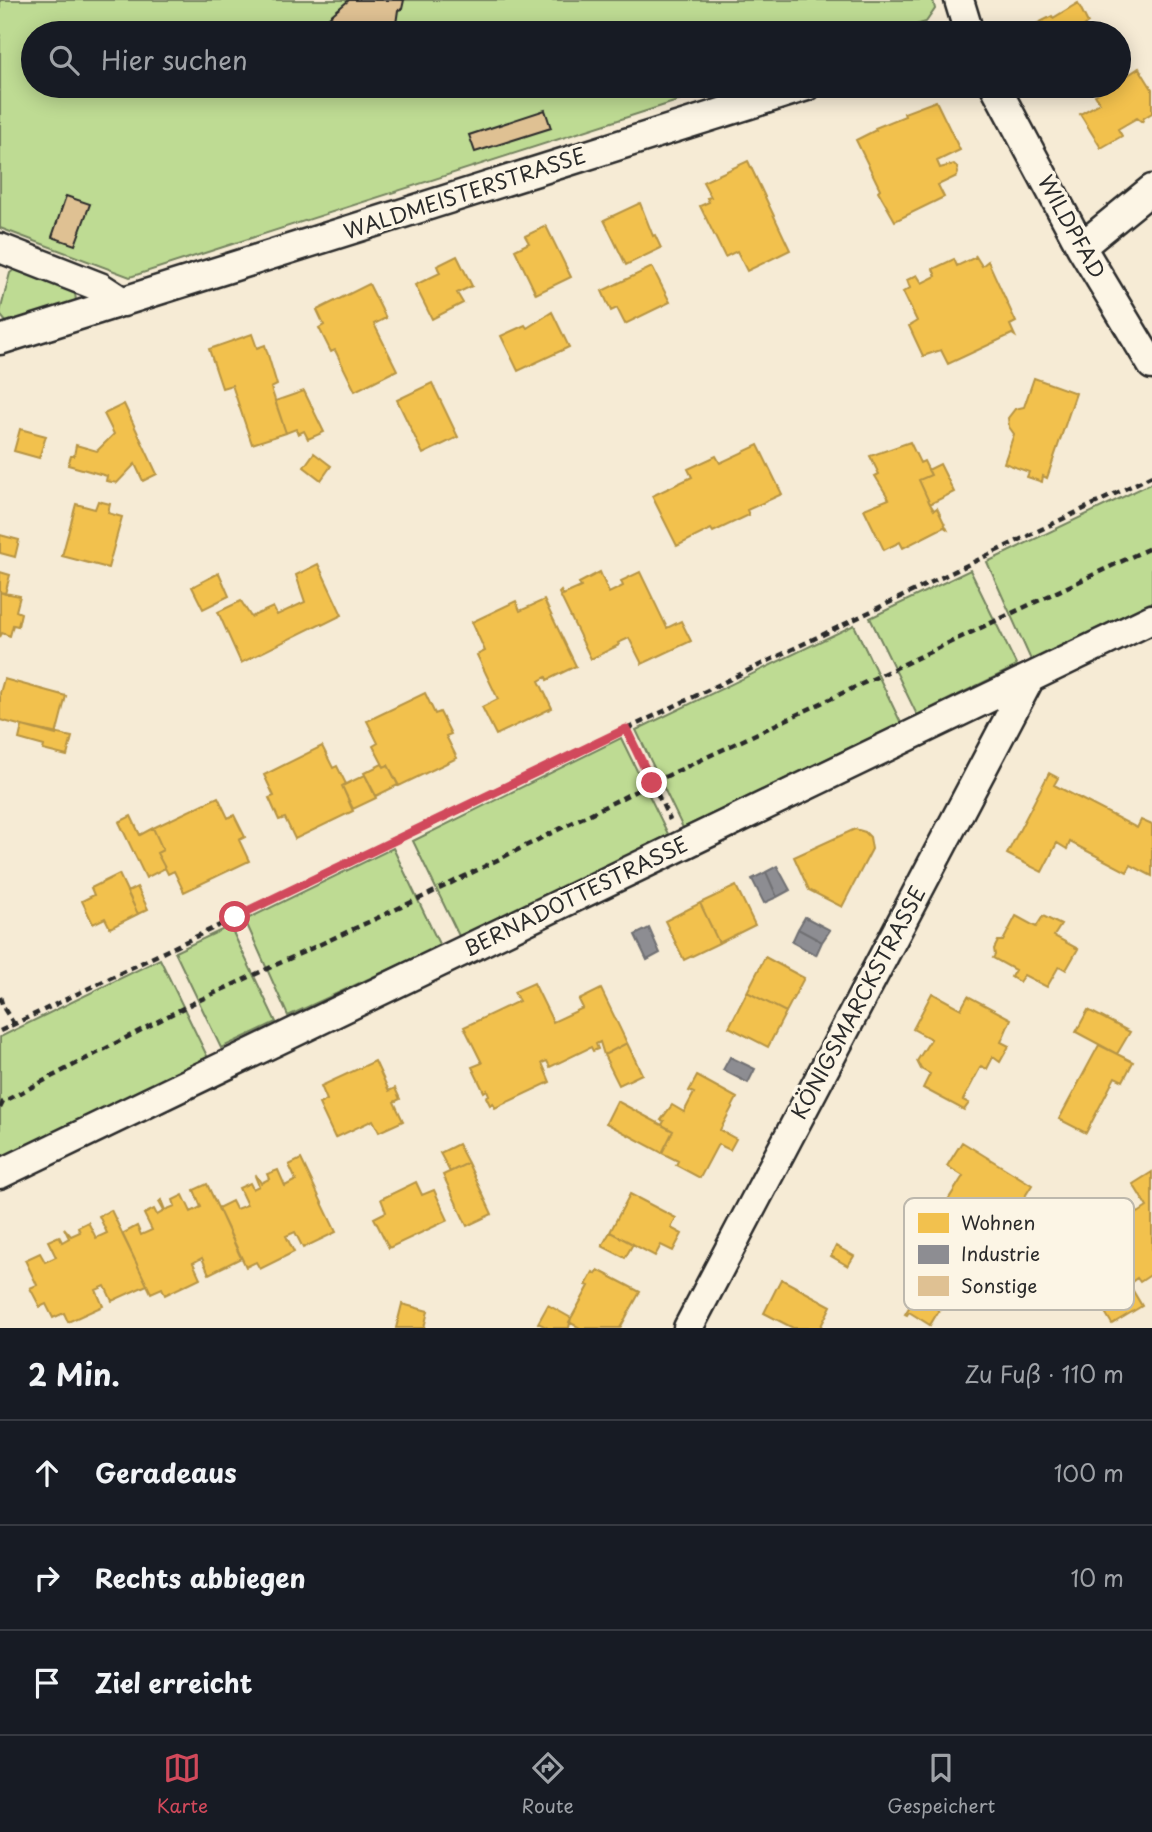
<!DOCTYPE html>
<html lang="de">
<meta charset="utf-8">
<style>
:root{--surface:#171b24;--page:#242831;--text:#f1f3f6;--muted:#9ea1a6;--line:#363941;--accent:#d1495b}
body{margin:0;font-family:"Playpen Sans",sans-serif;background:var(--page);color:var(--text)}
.stop{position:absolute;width:21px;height:21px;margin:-16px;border:5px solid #d1495b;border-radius:50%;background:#fff}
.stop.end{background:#d1495b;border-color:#fff;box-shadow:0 2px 7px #0008}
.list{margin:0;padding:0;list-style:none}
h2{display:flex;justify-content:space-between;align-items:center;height:91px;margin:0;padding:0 28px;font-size:30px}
h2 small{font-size:23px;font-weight:400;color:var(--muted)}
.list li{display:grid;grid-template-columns:46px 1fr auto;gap:21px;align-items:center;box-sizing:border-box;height:105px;padding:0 28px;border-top:2px solid var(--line)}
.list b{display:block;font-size:26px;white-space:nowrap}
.list em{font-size:23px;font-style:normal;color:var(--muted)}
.icon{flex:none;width:38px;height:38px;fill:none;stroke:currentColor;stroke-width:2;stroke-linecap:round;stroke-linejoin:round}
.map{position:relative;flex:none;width:1152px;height:1328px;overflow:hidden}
.search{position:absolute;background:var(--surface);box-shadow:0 4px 18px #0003;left:21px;right:21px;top:21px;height:77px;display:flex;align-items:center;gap:18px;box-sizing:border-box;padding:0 24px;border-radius:38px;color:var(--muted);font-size:26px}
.sheet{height:406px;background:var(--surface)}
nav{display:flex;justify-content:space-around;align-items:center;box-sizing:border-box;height:98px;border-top:2px solid var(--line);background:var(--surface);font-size:19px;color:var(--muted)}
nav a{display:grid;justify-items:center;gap:4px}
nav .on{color:var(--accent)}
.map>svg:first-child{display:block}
.green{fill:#bedb93;stroke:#74835f;stroke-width:2}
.homes{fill:#f2c14e;stroke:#b69444;stroke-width:2}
.industry{fill:#8d8d92;stroke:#707073;stroke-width:2}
.building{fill:#dfc193;stroke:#2b2b2b;stroke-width:2}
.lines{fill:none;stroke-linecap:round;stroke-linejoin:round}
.street-casing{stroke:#2b2b2b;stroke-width:33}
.path{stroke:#2b2b2b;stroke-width:4.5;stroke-dasharray:7 5;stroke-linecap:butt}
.street{stroke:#fcf5e5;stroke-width:28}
.route{stroke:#d1495b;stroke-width:9}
.labels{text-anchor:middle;stroke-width:7;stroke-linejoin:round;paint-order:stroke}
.street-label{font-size:21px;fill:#2b2b2b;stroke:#fcf5e5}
.key{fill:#fcf5e5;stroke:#bdb8ad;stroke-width:2}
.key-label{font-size:19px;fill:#2b2b2b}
</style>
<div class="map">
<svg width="1152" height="1328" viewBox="0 0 1152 1328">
<rect width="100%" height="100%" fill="#f6ebd5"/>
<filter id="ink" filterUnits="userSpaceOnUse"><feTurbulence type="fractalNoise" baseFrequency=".0143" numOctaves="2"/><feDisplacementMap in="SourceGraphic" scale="14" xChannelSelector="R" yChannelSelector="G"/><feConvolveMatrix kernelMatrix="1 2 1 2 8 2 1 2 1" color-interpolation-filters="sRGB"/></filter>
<g filter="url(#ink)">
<path class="green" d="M 0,0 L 933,0 L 935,9 L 926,22 L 889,33 L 33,33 L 33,86 L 724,86 L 130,277 L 0,228 Z
M 15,269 L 19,269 L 72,290 L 75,293 L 76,301 L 8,324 L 1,316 L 0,312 L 10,273 Z
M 1152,483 L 1152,602 L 1031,660 L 987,562 Z
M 970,570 L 1017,666 L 917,715 L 870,618 Z
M 854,625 L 901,723 L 683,828 L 636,730 Z
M 621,738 L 669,836 L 460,938 L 413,841 Z
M 393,848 L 440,946 L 288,1016 L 245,920 Z
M 230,926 L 276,1022 L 221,1048 L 175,952 Z
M 160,959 L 208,1058 L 0,1160 L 0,1037 Z"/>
<path class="homes" d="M 1078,3 L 1088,23 L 1084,26 L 1087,33 L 1038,33 L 1034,25 L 1052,16 L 1053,18 Z
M 1139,68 L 1152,89 L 1152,113 L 1144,118 L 1142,122 L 1137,118 L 1118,129 L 1122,136 L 1101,148 L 1080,114 L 1100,103 L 1095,95 L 1109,86 L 1119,86 L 1119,81 Z
M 936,101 L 960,150 L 937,161 L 940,168 L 954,164 L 957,167 L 958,173 L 957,176 L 938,185 L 944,197 L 895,221 L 878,191 L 880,189 L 856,140 L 876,130 L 875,128 L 905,116 L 904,113 Z
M 748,161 L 790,250 L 747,271 L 737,251 L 725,257 L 700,206 L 709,202 L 707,198 L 711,197 L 703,182 Z
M 640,203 L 653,236 L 655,235 L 661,248 L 626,265 L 604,220 Z
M 546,226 L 571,277 L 536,294 L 515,250 L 529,243 L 525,236 Z
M 975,255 L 982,266 L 988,261 L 1016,322 L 1010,325 L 1015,336 L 1012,334 L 948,364 L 941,350 L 923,356 L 909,326 L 917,321 L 903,292 L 910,288 L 907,280 L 917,275 L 922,283 L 936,276 L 933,269 L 954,259 L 957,266 L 976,257 Z
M 457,256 L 472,286 L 457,293 L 463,303 L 432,319 L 415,285 L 440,273 L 437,266 Z
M 652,267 L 670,302 L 625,324 L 617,308 L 611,311 L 602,291 Z
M 369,284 L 386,318 L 374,324 L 397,370 L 355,391 L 335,350 L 331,352 L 319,328 L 324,325 L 317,310 Z
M 552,312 L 569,347 L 518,371 L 501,336 L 525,325 L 527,328 Z
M 252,334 L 257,348 L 265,345 L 277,385 L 271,388 L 286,433 L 252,444 L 232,385 L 222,388 L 209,349 Z
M 1034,378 L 1076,393 L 1047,478 L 1043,476 L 1042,482 L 1027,477 L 1029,472 L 1004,463 L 1014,434 L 1009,427 L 1008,418 L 1015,409 L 1024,407 Z
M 432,383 L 458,437 L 423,454 L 397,400 Z
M 304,391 L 324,432 L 308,439 L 304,431 L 298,434 L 296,429 L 286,433 L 275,401 Z
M 124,404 L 157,474 L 143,481 L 135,464 L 117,483 L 106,481 L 107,476 L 68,465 L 71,456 L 74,456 L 76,445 L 97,451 L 114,434 L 104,414 Z
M 20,429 L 46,436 L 39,458 L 14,451 Z
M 910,442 L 920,463 L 924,461 L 931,475 L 919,480 L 930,504 L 934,510 L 937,508 L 947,529 L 944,527 L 903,548 L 900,542 L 884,550 L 864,509 L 889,499 L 875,476 L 879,474 L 870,456 Z
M 758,445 L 782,494 L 747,510 L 749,515 L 713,532 L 711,529 L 677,546 L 652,496 L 692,477 L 688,469 L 716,456 L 720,463 Z
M 314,453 L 331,466 L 321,480 L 304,467 Z
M 940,464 L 954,492 L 930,504 L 919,480 L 931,475 L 928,470 Z
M 98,501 L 110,504 L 108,513 L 122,517 L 108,568 L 62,556 L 76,504 L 95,509 Z
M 0,535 L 19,540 L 15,557 L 0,553 Z
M 318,564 L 342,615 L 322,625 L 321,623 L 241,663 L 218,612 L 241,601 L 251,617 L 273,607 L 277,615 L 305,602 L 296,575 Z
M 0,572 L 10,575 L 5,594 L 0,592 Z
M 600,572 L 609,593 L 623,586 L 621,581 L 640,572 L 667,628 L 681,621 L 691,641 L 642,664 L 629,638 L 618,643 L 619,645 L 591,659 L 559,593 L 561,591 L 563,595 L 581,587 L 579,583 Z
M 219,573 L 229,596 L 203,609 L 192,587 Z
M 0,592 L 20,596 L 16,611 L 21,613 L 18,626 L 13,625 L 10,636 L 2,633 L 0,637 Z
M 544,600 L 576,666 L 547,680 L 546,677 L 539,681 L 552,708 L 496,735 L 482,707 L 498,699 L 477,655 L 485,651 L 472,622 L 516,601 L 520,611 Z
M 4,679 L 66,696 L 56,735 L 0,720 L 0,693 Z
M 425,693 L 435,714 L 440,712 L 451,734 L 446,736 L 457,758 L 399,786 L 388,765 L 384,767 L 373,746 L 378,743 L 367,721 Z
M 22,726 L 72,737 L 67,756 L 43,750 L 44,746 L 19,739 Z
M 322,746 L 333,768 L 337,766 L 346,784 L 342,786 L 353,811 L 295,839 L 285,818 L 279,820 L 269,798 L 274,796 L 264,775 Z
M 382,764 L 384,767 L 388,765 L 398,785 L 376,796 L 364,773 Z
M 1049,773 L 1058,778 L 1054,785 L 1137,828 L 1141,820 L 1152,825 L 1152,876 L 1131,865 L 1127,872 L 1070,842 L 1067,849 L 1057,843 L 1042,872 L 1007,854 Z
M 365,775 L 376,798 L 353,809 L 342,786 Z
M 218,797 L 228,818 L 234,815 L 245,837 L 239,840 L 249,861 L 184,892 L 174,871 L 168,874 L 165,868 L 157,853 L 163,850 L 153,828 Z
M 131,816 L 140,835 L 153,828 L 163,850 L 157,853 L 165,868 L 146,878 L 119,822 Z
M 855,829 L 865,832 L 870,837 L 872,849 L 842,907 L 809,890 L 794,857 Z
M 119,874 L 138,914 L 110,928 L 105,918 L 93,924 L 82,901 L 94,895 L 91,888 Z
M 736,886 L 755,925 L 719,943 L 700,903 Z
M 137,887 L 148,909 L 138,914 L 127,892 Z
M 700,903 L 719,943 L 684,960 L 665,921 Z
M 1016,916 L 1036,927 L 1043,916 L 1061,925 L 1054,936 L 1078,949 L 1066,970 L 1059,966 L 1047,987 L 1024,975 L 1019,982 L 1011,977 L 1015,970 L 993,958 L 995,955 L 994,949 L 998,941 L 1003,941 Z
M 765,957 L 804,978 L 786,1012 L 747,992 Z
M 534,983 L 553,1022 L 583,1008 L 579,1000 L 601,989 L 627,1043 L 604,1055 L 600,1042 L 596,1044 L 598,1049 L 593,1051 L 591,1047 L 550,1067 L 547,1061 L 542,1063 L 550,1082 L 495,1108 L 493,1103 L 490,1105 L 486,1097 L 489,1095 L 487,1090 L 484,1092 L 472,1067 L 482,1063 L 464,1027 L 519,1001 L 514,992 Z
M 747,992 L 786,1012 L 768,1047 L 729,1027 Z
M 932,993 L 961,1009 L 968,996 L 1011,1019 L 1001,1042 L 1009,1046 L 1000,1062 L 993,1057 L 987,1069 L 981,1066 L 963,1100 L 969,1103 L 964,1110 L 923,1088 L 930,1074 L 921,1069 L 917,1061 L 931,1039 L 913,1029 Z
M 1088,1010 L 1130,1032 L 1117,1054 L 1076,1032 Z
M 627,1043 L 642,1074 L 619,1085 L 604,1055 Z
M 1099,1045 L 1133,1062 L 1123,1081 L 1115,1077 L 1086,1133 L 1059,1119 Z
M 375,1061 L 389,1091 L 395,1088 L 400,1099 L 394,1102 L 403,1121 L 379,1132 L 373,1120 L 335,1138 L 319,1104 L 327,1100 L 321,1086 Z
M 697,1076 L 737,1098 L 720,1130 L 736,1139 L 730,1150 L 718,1144 L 700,1178 L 676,1165 L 678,1161 L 662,1153 L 673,1131 L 662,1125 L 664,1121 L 661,1120 L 672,1105 L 684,1112 L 694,1093 L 689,1091 Z
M 617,1101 L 673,1131 L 662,1153 L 606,1123 Z
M 962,1142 L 1032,1185 L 983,1264 L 972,1257 L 956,1282 L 914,1256 L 930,1230 L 935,1233 L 946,1214 L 941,1211 L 963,1176 L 947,1166 Z
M 458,1144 L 468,1163 L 450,1172 L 440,1153 Z
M 301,1159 L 336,1232 L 303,1248 L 295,1232 L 286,1236 L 294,1252 L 260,1269 L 256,1262 L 246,1267 L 218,1208 L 232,1201 L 236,1209 L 247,1205 L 239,1188 L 250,1183 L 253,1189 L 259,1186 L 255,1176 L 256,1175 L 261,1183 L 269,1179 L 267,1174 L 278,1170 L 285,1186 L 296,1180 L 289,1165 Z
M 468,1163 L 492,1214 L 467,1226 L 443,1175 Z
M 1152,1172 L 1152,1274 L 1140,1282 L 1137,1278 L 1129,1284 L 1142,1306 L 1112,1324 L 1078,1267 L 1108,1250 L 1113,1258 L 1122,1253 L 1106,1227 L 1135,1209 L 1138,1213 L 1147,1207 L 1133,1184 Z
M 416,1182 L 422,1195 L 434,1190 L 448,1220 L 389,1248 L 374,1218 L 386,1212 L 381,1199 Z
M 207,1184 L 241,1258 L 209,1274 L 202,1258 L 193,1263 L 200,1278 L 165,1295 L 162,1288 L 151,1293 L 122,1234 L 137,1226 L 141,1235 L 152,1230 L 144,1214 L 154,1209 L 157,1215 L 164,1211 L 159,1202 L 161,1200 L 165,1210 L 175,1206 L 173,1200 L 183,1195 L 191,1212 L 201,1207 L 194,1190 Z
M 630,1194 L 676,1218 L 671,1228 L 682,1234 L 673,1251 L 661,1245 L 655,1256 L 610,1232 Z
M 111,1210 L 147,1285 L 112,1301 L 105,1286 L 96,1290 L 103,1306 L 68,1322 L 64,1313 L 53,1318 L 46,1304 L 40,1307 L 30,1288 L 37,1285 L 25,1260 L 40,1253 L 45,1262 L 56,1257 L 48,1241 L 59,1236 L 62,1242 L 69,1238 L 64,1228 L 71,1236 L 80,1232 L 78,1227 L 88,1222 L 96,1238 L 107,1233 L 99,1216 Z
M 610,1232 L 633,1244 L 625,1258 L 602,1246 Z
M 836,1246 L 854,1256 L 848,1266 L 831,1256 Z
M 933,1268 L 956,1282 L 930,1325 L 909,1312 L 907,1315 L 905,1314 Z
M 598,1270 L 640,1292 L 620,1328 L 580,1328 L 569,1322 L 589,1286 L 586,1285 L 593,1272 L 596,1274 Z
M 781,1279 L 831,1306 L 820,1328 L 793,1328 L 764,1313 Z
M 402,1304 L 428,1311 L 424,1328 L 396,1328 Z
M 548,1305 L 571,1318 L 569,1328 L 548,1328 L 538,1323 Z"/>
<path class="industry" d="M 777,866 L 790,890 L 777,897 L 766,872 Z
M 766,872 L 777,897 L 764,903 L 752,879 Z
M 805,917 L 830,930 L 822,942 L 798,929 Z
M 649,928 L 660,953 L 647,960 L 635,935 Z
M 798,929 L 822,942 L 816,955 L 792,942 Z
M 730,1057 L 755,1069 L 748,1083 L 723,1070 Z"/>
<path class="building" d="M 349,0 L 404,0 L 402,9 L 398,10 L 396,24 L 378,25 L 379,33 L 318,33 L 317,29 L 328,28 L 333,30 L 336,24 L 329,17 Z
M 545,110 L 551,128 L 475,152 L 469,135 Z
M 66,196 L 90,204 L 75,245 L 52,237 Z"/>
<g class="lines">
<g class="street-casing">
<path id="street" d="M 959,0 L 969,33
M 995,86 L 1081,247 L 1152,365
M 1081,247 L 1152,189
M 0,248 L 100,287 L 123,302
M 0,340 L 807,86
M 0,1174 L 1152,619
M 688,1328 L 1030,678"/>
</g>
<path class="path" d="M 626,729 L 670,820
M 0,997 L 3,1007 L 14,1024
M 0,1031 L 1152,476
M 0,1108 L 3,1102 L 191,1004 L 427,895 L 652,783 L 1152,547"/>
<use href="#street" class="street"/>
</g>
</g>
<g class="lines" filter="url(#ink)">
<path class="route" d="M 235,917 L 626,729 L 652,783"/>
</g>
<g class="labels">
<g class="street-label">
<text transform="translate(465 194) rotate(-18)" y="7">WALDMEISTERSTRASSE</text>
<text transform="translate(1071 227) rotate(61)" y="7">WILDPFAD</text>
<text transform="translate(576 897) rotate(-26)" y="7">BERNADOTTESTRASSE</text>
<text transform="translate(859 1003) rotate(-62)" y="7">KÖNIGSMARCKSTRASSE</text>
</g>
</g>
<rect x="904" y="1198" width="230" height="112" rx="10" class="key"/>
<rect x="918" y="1213" width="31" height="20" fill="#f2c14e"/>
<rect x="918" y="1245" width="31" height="19" fill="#8d8d92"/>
<rect x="918" y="1276" width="31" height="20" fill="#dfc193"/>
<g class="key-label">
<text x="961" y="1230">Wohnen</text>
<text x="961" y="1261">Industrie</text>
<text x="961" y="1293">Sonstige</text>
</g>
</svg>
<div class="stop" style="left:235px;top:917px"></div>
<div class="stop end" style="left:652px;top:783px"></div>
<div class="search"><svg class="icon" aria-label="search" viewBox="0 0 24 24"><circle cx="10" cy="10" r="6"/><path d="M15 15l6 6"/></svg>Hier suchen</div>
</div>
<section class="sheet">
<h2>2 Min.<small>Zu Fuß · 110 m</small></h2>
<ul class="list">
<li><svg class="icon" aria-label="ahead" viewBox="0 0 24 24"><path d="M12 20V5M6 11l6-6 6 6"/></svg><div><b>Geradeaus</b></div><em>100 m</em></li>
<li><svg class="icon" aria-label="right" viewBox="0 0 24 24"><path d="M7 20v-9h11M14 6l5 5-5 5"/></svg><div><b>Rechts abbiegen</b></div><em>10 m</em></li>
<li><svg class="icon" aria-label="arrive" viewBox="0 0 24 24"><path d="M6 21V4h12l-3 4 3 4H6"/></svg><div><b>Ziel erreicht</b></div></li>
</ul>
</section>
<nav>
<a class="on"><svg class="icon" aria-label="map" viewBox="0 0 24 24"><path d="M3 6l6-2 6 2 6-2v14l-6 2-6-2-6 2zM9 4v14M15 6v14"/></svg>Karte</a>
<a><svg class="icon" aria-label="directions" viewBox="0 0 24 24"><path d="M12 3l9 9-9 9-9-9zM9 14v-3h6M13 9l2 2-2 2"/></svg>Route</a>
<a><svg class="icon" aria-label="saved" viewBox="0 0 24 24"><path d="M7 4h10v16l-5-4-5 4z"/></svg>Gespeichert</a>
</nav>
